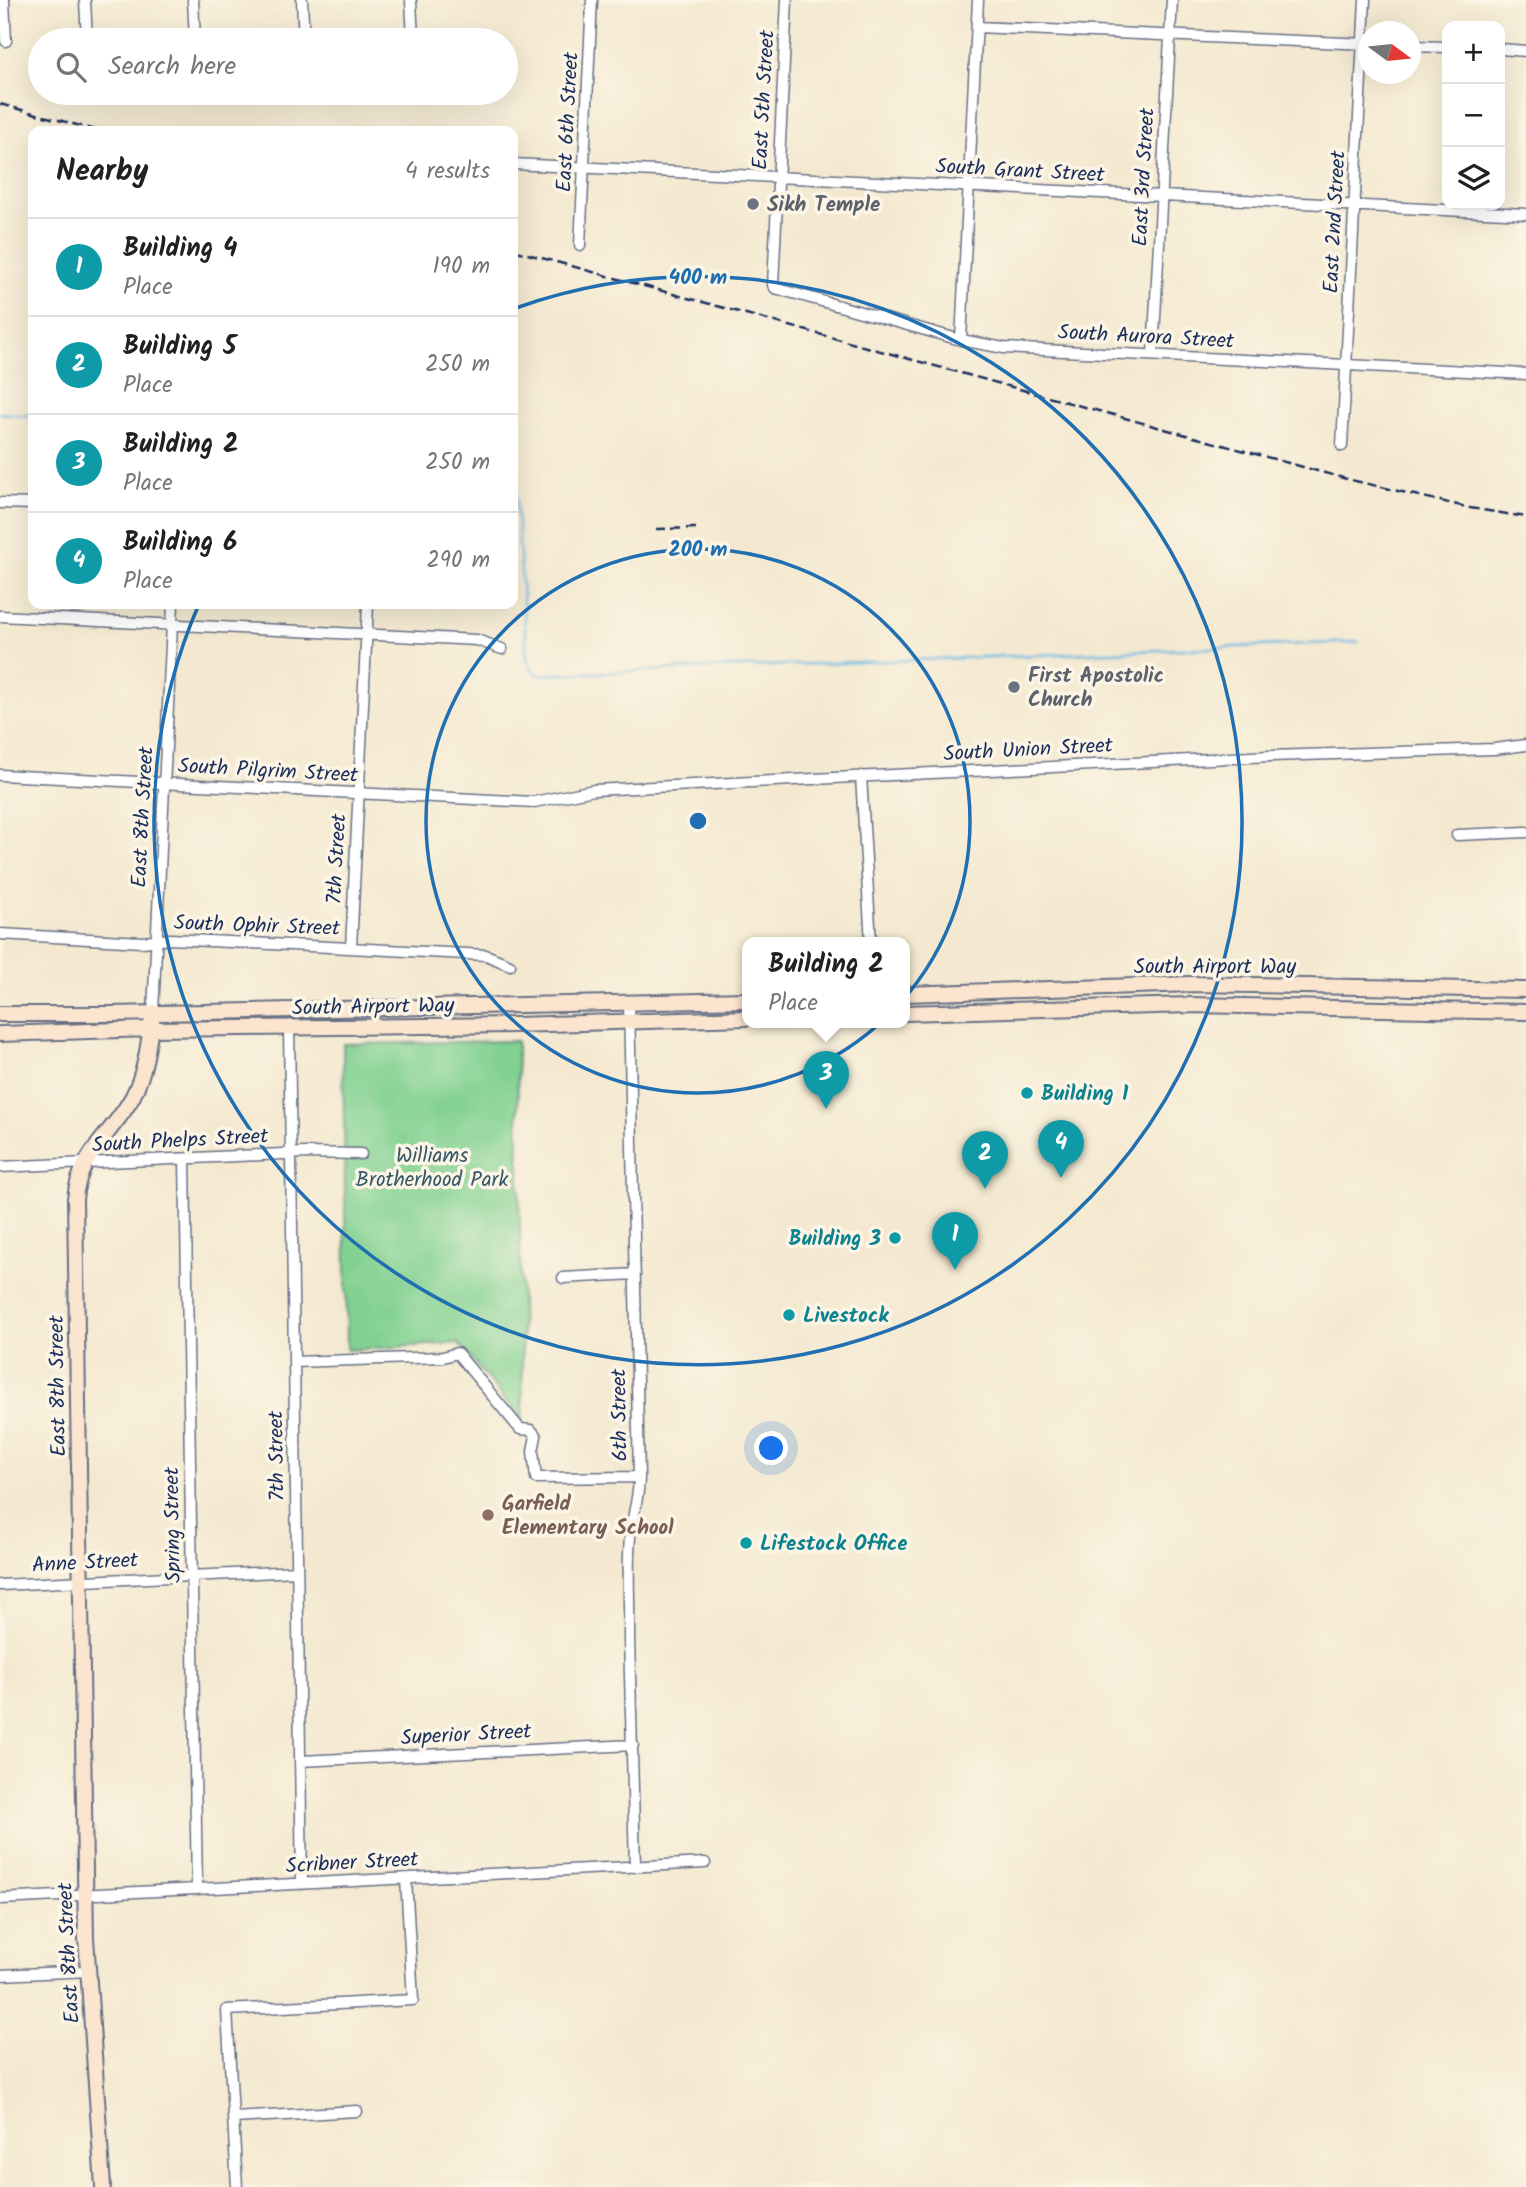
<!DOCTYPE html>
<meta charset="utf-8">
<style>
:root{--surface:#fff;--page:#f6f6f6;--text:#202124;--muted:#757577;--line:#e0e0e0;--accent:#0b8043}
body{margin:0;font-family:Kalam,sans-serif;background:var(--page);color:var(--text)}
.controls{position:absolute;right:21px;top:21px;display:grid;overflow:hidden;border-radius:14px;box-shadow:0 7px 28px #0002}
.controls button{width:63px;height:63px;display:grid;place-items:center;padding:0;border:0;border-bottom:2px solid var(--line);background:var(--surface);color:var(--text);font:35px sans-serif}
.compass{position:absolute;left:1358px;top:21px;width:63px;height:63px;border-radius:50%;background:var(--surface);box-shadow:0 7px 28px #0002;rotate:105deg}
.you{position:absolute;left:772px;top:1449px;width:24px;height:24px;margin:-18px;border:5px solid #fff;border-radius:50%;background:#1a73e8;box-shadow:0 0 0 10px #1a73e833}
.badge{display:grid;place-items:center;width:46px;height:46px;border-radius:50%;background:var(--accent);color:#fff;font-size:23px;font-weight:700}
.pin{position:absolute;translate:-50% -58px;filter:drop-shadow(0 2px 4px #0008)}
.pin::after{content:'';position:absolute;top:37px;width:24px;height:21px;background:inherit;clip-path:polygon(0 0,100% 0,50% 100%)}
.popup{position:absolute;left:742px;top:937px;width:168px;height:91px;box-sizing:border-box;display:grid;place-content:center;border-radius:14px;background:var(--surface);filter:drop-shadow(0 2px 5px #0005);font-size:23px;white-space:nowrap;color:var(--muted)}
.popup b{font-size:26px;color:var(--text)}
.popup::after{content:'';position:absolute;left:50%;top:100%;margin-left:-14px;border:14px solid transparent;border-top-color:var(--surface)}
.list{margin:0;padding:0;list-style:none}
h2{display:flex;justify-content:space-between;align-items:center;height:91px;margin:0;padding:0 28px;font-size:30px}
h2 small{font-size:23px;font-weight:400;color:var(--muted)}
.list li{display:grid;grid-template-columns:46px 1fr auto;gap:21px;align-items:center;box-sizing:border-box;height:98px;padding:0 28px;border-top:2px solid var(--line)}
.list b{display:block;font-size:26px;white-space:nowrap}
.list p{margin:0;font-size:23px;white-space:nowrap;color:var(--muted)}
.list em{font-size:23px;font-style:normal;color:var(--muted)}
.icon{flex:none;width:38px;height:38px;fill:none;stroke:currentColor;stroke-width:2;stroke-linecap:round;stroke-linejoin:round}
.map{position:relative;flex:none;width:1526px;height:2187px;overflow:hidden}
.search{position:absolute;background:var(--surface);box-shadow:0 7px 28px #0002;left:28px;top:28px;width:490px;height:77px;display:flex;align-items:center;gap:18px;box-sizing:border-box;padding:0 24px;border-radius:38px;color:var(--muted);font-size:26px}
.panel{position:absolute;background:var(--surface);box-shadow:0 7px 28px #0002;left:28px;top:126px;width:490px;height:483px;border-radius:14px}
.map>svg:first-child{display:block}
.green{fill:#81d191;stroke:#4e8078;stroke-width:2}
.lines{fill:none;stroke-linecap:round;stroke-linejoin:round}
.stream{stroke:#69b7e3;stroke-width:2.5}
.street-casing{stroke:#677086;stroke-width:13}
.secondary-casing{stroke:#677086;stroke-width:18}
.street{stroke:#fff;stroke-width:10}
.secondary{stroke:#fbe5cf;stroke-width:14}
.rail{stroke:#1b2f5e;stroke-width:2.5;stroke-dasharray:10 5;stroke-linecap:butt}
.ring{fill:none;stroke:#1f6fb2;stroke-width:3.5}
.worship-dot{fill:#6b7280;stroke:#fcf5e5;stroke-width:2.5}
.culture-dot{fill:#0f9aa8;stroke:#fcf5e5;stroke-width:2.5}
.education-dot{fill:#8d6e63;stroke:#fcf5e5;stroke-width:2.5}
.labels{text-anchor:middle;stroke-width:7;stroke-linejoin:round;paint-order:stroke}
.street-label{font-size:21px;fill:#1b2f5e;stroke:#fcf5e5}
.worship-label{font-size:21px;font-weight:bold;fill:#5b616d;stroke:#fcf5e5;text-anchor:start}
.culture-label{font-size:21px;font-weight:bold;fill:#0d838f;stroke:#fcf5e5;text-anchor:start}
.park-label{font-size:21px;fill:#34586b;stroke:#fcf5e5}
.education-label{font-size:21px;font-weight:bold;fill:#785e54;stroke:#fcf5e5;text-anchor:start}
.centre{fill:#1f6fb2;stroke:#fcf5e5;stroke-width:3.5}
.ring-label{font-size:21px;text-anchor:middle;font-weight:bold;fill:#1f6fb2;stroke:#fcf5e5;stroke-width:7;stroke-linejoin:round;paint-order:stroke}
</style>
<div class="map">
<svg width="1526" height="2187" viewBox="0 0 1526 2187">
<rect width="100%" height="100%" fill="#fcf5e5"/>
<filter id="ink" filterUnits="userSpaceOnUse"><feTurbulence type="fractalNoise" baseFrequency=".0143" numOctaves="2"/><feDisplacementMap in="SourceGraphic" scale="14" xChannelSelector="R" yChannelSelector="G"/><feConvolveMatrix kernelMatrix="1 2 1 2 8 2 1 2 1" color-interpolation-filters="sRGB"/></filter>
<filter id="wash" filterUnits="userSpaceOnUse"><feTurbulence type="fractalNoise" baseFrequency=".00686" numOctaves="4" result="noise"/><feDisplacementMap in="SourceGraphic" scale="28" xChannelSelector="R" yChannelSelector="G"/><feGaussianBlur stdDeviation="1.57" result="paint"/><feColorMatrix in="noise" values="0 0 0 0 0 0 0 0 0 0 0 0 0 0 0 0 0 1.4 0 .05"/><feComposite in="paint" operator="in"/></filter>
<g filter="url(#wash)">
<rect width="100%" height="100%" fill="#f4e9d0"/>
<path class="green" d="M 517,1041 L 523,1421 L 458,1343 L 347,1350 L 343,1044 Z"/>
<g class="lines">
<path class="stream" d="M 0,413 L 33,416
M 513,454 L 527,659 L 531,669 L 538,675 L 1358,642"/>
</g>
</g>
<g filter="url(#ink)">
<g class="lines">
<g class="street-casing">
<path id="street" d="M 4,0 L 6,41
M 85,0 L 87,40
M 193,0 L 195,40
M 302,0 L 304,40
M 411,0 L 413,40
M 787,0 L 773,285 L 775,288 L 961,340 L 1004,348 L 1526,374
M 977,27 L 1368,44
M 1410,46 L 1447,47
M 1500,49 L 1526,51
M 513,164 L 1526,214
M 580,245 L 592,0
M 961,340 L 978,0
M 1153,355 L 1172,0
M 1342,446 L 1365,0
M 0,503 L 33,504
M 0,616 L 477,640 L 502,649
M 0,775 L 534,802 L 594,790 L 1270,756 L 1494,749 L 1526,745
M 861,776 L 871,943
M 1457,835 L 1526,832
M 0,934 L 142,942 L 170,939 L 486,955 L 510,965
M 351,948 L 368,604
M 629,1003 L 639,1477 C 639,1499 632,1516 630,1537 C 627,1569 630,1603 629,1636 L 635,1867
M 153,1012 L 173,604
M 289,1029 L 302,1884
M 185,1160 L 197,1889
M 0,1167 L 304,1153 L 361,1154
M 563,1278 L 635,1274
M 294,1362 L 443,1357 L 457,1353 L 520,1429 L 531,1430 L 536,1436 L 533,1451 L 536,1478 L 639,1477
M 0,1585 L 297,1571
M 300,1761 L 633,1745
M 0,1899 L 705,1863
M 0,1975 L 88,1971
M 233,2118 L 357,2111
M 237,2187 L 227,2010 L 413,2000 L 406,1879"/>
</g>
<g class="secondary-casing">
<path id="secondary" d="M 905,994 L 1191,984 L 1526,990
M 905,1013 L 1191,1005 L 1526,1012
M 0,1014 L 112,1014 L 747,1000
M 0,1034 L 150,1029 L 515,1025 L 747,1018
M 103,2187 L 86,1938 L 75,1199 C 79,1153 113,1134 133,1096 C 146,1070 149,1041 153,1012"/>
</g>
<use href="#street" class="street"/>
<use href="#secondary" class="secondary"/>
<path class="rail" d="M 0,104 L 99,131
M 513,250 L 1343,478 L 1470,508 L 1526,517
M 656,529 L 700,528"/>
</g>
</g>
<g class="ring">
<circle cx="698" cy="821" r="272"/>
<path d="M516 308A544 544 0 1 1 199 604"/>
</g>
<g class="worship-dot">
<circle cx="753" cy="204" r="7"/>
<circle cx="1014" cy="687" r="7"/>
</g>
<g class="culture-dot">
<circle cx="1027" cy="1093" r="7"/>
<circle cx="895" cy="1238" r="7"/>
<circle cx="789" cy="1315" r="7"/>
<circle cx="746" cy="1543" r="7"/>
</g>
<circle class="education-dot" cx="488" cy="1515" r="7"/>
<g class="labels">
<g class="street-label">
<text transform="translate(763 100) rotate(-87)" y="7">East 5th Street</text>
<text transform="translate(567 122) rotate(-87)" y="7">East 6th Street</text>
<text transform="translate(1020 170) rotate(3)" y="7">South Grant Street</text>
<text transform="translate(1143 177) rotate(-87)" y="7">East 3rd Street</text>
<text transform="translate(1334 222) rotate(-87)" y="7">East 2nd Street</text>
<text transform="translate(1146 336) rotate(3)" y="7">South Aurora Street</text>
<text transform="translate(1028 749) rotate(-3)" y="7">South Union Street</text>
<text transform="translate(268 770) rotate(3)" y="7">South Pilgrim Street</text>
<text transform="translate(142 817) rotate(-87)" y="7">East 8th Street</text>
<text transform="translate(336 859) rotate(-87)" y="7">7th Street</text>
<text transform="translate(257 925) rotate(2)" y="7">South Ophir Street</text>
<text x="1215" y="973">South Airport Way</text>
<text transform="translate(373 1006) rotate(-1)" y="7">South Airport Way</text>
<text transform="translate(180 1140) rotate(-3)" y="7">South Phelps Street</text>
<text transform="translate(57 1386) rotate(-91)" y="7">East 8th Street</text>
<text transform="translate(619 1415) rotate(-91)" y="7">6th Street</text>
<text transform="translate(276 1456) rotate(-91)" y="7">7th Street</text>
<text transform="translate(172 1525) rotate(-91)" y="7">Spring Street</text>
<text transform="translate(85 1562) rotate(-3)" y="7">Anne Street</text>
<text transform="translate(466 1734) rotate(-3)" y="7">Superior Street</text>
<text transform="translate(352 1862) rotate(-3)" y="7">Scribner Street</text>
<text transform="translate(68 1953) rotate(-93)" y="7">East 8th Street</text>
</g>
<g class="worship-label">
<text x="767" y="211">Sikh Temple</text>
<text x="1028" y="682">First Apostolic<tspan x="1028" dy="24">Church</tspan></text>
</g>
<g class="culture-label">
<text x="1041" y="1100">Building 1</text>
<text x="881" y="1245" text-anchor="end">Building 3</text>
<text x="803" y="1322">Livestock</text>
<text x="760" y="1550">Lifestock Office</text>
</g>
<g class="park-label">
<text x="432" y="1162">Williams<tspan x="432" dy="24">Brotherhood Park</tspan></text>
</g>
<g class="education-label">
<text x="502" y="1510">Garfield<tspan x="502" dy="24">Elementary School</tspan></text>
</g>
</g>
<circle cx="698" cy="821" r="10" class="centre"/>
<g class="ring-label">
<text x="698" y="284">400 m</text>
<text x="698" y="556">200 m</text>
</g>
</svg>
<div class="controls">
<button>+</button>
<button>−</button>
<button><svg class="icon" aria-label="layers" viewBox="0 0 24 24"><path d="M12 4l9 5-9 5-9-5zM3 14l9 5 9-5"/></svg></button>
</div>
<svg class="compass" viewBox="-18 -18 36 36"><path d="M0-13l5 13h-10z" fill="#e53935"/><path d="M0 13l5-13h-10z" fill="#757577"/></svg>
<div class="you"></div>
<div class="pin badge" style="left:955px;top:1270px;background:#0f9aa8">1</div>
<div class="pin badge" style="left:985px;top:1189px;background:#0f9aa8">2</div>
<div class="pin badge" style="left:826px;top:1109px;background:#0f9aa8">3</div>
<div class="popup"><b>Building 2</b>Place</div>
<div class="pin badge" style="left:1061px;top:1178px;background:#0f9aa8">4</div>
<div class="search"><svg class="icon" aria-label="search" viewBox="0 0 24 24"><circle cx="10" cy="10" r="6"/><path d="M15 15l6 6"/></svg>Search here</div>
<section class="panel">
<h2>Nearby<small>4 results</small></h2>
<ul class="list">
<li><span class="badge" style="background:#0f9aa8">1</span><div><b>Building 4</b><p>Place</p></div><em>190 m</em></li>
<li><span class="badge" style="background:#0f9aa8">2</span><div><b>Building 5</b><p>Place</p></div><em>250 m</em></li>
<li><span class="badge" style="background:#0f9aa8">3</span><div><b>Building 2</b><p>Place</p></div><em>250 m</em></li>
<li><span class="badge" style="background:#0f9aa8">4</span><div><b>Building 6</b><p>Place</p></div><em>290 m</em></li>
</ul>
</section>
</div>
